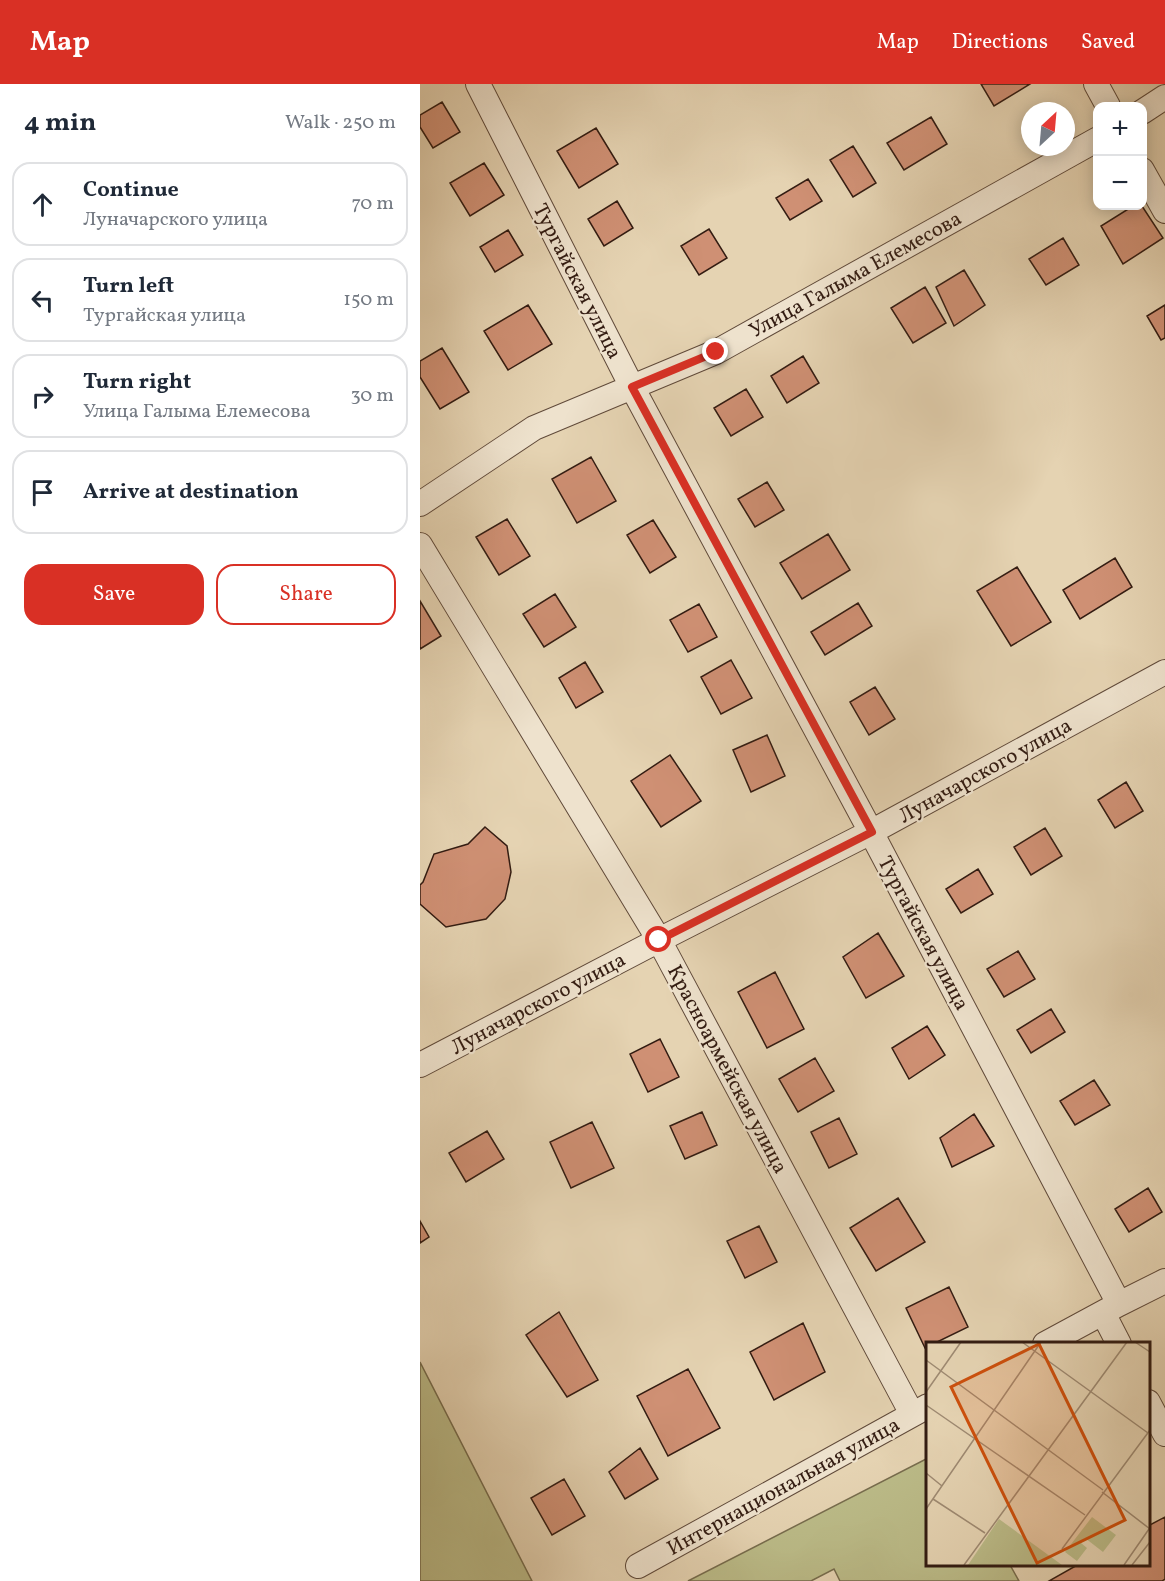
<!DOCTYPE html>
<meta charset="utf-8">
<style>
:root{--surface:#fff;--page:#f2f2f3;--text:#1f2937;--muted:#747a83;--line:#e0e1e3;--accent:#d93025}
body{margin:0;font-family:Vollkorn,serif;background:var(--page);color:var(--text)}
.controls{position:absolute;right:18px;top:18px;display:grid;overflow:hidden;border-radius:12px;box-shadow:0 3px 15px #0003}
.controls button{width:54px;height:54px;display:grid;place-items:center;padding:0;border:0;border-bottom:2px solid var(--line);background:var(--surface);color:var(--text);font:30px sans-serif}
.compass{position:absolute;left:601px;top:18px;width:54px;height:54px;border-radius:50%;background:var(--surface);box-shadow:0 3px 15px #0003;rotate:26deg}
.stop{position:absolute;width:18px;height:18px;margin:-14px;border:4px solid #d93025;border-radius:50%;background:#fff}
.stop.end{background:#d93025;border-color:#fff;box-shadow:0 2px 6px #0008}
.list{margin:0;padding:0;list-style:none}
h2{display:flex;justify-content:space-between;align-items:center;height:78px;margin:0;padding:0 24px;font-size:26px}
h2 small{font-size:20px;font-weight:400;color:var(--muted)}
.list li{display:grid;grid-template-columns:39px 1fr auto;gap:18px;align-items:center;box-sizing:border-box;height:84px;margin:0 12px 12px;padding:0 12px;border:2px solid var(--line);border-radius:18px}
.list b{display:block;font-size:22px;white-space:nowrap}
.list p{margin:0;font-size:20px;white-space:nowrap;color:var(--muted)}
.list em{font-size:20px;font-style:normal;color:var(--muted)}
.actions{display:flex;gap:12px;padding:18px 24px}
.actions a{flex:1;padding:14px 0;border:2px solid var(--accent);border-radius:18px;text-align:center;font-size:21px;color:var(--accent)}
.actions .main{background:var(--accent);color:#fff}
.icon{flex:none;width:33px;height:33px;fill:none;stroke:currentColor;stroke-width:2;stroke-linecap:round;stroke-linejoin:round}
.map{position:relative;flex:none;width:745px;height:1497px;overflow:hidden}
header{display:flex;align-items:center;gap:36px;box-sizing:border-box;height:84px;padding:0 30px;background:var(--accent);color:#fff}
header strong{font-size:28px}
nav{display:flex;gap:33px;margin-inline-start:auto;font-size:21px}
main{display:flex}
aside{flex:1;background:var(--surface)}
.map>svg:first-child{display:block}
.green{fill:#bb8;stroke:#776c4d;stroke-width:1.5}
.building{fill:#cf9074;stroke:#331c12;stroke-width:1.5}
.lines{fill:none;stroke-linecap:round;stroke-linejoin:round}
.street-casing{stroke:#604a3a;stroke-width:26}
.street{stroke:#eee2cd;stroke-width:24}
.route{stroke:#d93025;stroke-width:8}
.labels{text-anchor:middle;stroke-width:4.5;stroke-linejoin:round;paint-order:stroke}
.street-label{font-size:21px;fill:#331c12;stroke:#eee2cd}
.inset-road{fill:none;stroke:#9e8a72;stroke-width:1.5}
.view{fill:#cd500d;fill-opacity:0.15;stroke:#cd500d;stroke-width:3}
.inset-edge{fill:none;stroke:#331c12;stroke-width:3}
</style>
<header>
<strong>Map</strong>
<nav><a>Map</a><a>Directions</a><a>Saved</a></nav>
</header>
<main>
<aside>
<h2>4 min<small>Walk · 250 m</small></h2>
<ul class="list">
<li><svg class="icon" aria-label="ahead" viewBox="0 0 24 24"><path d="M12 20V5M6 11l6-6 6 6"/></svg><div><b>Continue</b><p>Луначарского улица</p></div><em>70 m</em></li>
<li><svg class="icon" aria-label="left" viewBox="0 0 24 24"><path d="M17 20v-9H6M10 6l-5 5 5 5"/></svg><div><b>Turn left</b><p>Тургайская улица</p></div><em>150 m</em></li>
<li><svg class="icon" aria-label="right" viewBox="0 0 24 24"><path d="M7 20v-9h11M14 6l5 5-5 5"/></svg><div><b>Turn right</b><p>Улица Галыма Елемесова</p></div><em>30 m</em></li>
<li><svg class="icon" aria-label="arrive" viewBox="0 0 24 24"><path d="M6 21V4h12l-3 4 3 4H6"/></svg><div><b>Arrive at destination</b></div></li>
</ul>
<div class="actions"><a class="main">Save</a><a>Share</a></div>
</aside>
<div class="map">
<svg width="745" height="1497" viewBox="0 0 745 1497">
<rect width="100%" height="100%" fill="#e5d3b2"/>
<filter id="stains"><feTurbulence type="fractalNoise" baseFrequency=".00333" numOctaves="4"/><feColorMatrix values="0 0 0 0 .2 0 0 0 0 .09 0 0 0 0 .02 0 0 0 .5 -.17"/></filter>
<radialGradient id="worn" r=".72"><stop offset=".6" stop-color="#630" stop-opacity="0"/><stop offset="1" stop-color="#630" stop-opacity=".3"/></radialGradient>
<path class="green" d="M 0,1278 L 112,1497 L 0,1497 Z
M 508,1374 L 508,1480 L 590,1481 L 599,1497 L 420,1497 L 414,1485 L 391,1497 L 268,1497 Z"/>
<path class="building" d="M 561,0 L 610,0 L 574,22 Z
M 22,18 L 40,48 L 13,64 L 0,43 L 0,31 Z
M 511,33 L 527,60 L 484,86 L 467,59 Z
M 176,44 L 198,80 L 159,104 L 137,67 Z
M 433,62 L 456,99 L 433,113 L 410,76 Z
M 64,79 L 84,111 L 50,132 L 30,99 Z
M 388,95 L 402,117 L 370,136 L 356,114 Z
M 197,117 L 213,144 L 184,162 L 168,135 Z
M 713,122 L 722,122 L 743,154 L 703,180 L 681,142 Z
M 289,145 L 307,174 L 279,191 L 261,162 Z
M 88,146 L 103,171 L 75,188 L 60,163 Z
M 643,154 L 659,181 L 626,201 L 609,175 Z
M 544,186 L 565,221 L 534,242 L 516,203 Z
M 505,203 L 526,239 L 493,259 L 471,224 Z
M 108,221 L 132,260 L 88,286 L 64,247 Z
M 745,221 L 745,254 L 741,256 L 727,232 Z
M 22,264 L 49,308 L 20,325 L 0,293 L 0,277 Z
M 383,272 L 399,299 L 367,319 L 351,292 Z
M 326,305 L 343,333 L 311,352 L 294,324 Z
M 171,373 L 196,417 L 157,439 L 132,395 Z
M 347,398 L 364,426 L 335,443 L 318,415 Z
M 87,435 L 110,472 L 79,491 L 56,453 Z
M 233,436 L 256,473 L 230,489 L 207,451 Z
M 408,450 L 430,486 L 382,515 L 360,479 Z
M 695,474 L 712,503 L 660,535 L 643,506 Z
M 597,483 L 631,538 L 591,562 L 557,507 Z
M 135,510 L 156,543 L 124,563 L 103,530 Z
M 0,517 L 21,552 L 0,565 Z
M 438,519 L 452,542 L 405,571 L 391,548 Z
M 279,520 L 297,553 L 268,568 L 250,536 Z
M 311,576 L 332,614 L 301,630 L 281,593 Z
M 165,578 L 183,608 L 156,624 L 139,594 Z
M 455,603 L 475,635 L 449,651 L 430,618 Z
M 347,651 L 365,692 L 331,708 L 313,666 Z
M 250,671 L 281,717 L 241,743 L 211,697 Z
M 706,698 L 723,727 L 695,744 L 678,716 Z
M 65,743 L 87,762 L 91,788 L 85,815 L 66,835 L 26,843 L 0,820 L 0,801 L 3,798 L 14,770 L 48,760 Z
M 625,744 L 642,772 L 611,791 L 594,763 Z
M 558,785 L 573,810 L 541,829 L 526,805 Z
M 458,849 L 484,892 L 446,914 L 423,873 Z
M 598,867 L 615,895 L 584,913 L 567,885 Z
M 355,888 L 384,945 L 347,964 L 318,908 Z
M 631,925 L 645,948 L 611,969 L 597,946 Z
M 507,942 L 525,971 L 489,995 L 472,964 Z
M 240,955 L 259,993 L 228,1008 L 210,970 Z
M 395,974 L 414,1007 L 378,1028 L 359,995 Z
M 674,996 L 690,1021 L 655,1041 L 640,1017 Z
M 282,1028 L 297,1061 L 265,1075 L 250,1042 Z
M 554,1030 L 574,1062 L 532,1083 L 520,1054 Z
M 419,1034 L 437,1070 L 409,1084 L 391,1048 Z
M 172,1038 L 194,1084 L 151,1104 L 130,1058 Z
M 67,1047 L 84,1075 L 46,1098 L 29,1069 Z
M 728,1104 L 742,1128 L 709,1148 L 695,1125 Z
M 478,1114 L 505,1158 L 456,1187 L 430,1144 Z
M 0,1137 L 9,1153 L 0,1159 Z
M 339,1142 L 357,1178 L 325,1194 L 307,1157 Z
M 529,1203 L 548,1243 L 513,1260 L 508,1260 L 508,1262 L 505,1264 L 486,1224 Z
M 139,1228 L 178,1296 L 147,1313 L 106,1251 Z
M 383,1239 L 405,1288 L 354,1316 L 330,1268 Z
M 268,1285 L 300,1344 L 248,1372 L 217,1312 Z
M 220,1364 L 238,1395 L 205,1415 L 189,1388 Z
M 144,1395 L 165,1432 L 132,1451 L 111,1414 Z
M 745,1433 L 745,1495 L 742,1497 L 629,1497 L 659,1480 L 728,1480 L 728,1442 Z"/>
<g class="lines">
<g class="street-casing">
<path id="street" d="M 58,0 L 212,303 L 451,748 L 699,1220
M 676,0 L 688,22
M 722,28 L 745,13
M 722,86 L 745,127
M 0,420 L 114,344 L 296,268 L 678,55
M 0,461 L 239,856 L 492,1330
M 0,981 L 239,856 L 451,748 L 745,588
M 683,1229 L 699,1260
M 625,1260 L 699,1220 L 745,1197
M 728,1318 L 745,1350
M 218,1482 L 508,1322"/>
</g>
<use href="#street" class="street"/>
</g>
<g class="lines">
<path class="route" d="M 239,856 L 452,748 L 212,303 L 296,268"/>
</g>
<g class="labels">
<g class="street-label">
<text transform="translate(435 190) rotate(-29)" y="7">Улица Галыма Елемесова</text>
<text transform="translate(158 197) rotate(63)" y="7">Тургайская улица</text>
<text transform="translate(565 686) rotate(-29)" y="7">Луначарского улица</text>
<text transform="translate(504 849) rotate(62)" y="7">Тургайская улица</text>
<text transform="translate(118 919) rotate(-28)" y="7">Луначарского улица</text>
<text transform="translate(308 985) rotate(62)" y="7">Красноармейская улица</text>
<text transform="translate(363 1402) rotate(-29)" y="7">Интернациональная улица</text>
</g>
</g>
<g transform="translate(506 1258)">
<rect width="224" height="224" fill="#e5d3b2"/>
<path d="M 166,175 L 190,193 L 177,210 L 159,196 L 155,201 L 161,206 L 151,219 L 139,210 ZM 73,177 L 136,223 L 42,223 Z" fill="#bb8"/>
<path class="inset-road" d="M 96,0 L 222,91M 209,0 L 224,10M 0,18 L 177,148M 0,50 L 35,0M 0,63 L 159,173M 0,131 L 16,144M 176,150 L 224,187M 7,157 L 59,191M 0,167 L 115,0M 136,207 L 224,88M 38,223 L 201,0M 198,223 L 223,187M 206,223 L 224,200"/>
<path class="view" d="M 113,2 L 199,178 L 111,221 L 25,45 Z"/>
<rect width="224" height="224" class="inset-edge"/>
</g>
<rect width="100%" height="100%" filter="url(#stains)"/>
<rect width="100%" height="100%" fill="url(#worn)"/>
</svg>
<div class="controls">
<button>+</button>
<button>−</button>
</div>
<svg class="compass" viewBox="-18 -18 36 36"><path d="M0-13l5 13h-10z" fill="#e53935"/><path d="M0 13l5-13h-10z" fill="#747a83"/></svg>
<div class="stop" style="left:239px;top:856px"></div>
<div class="stop end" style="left:296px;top:268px"></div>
</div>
</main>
